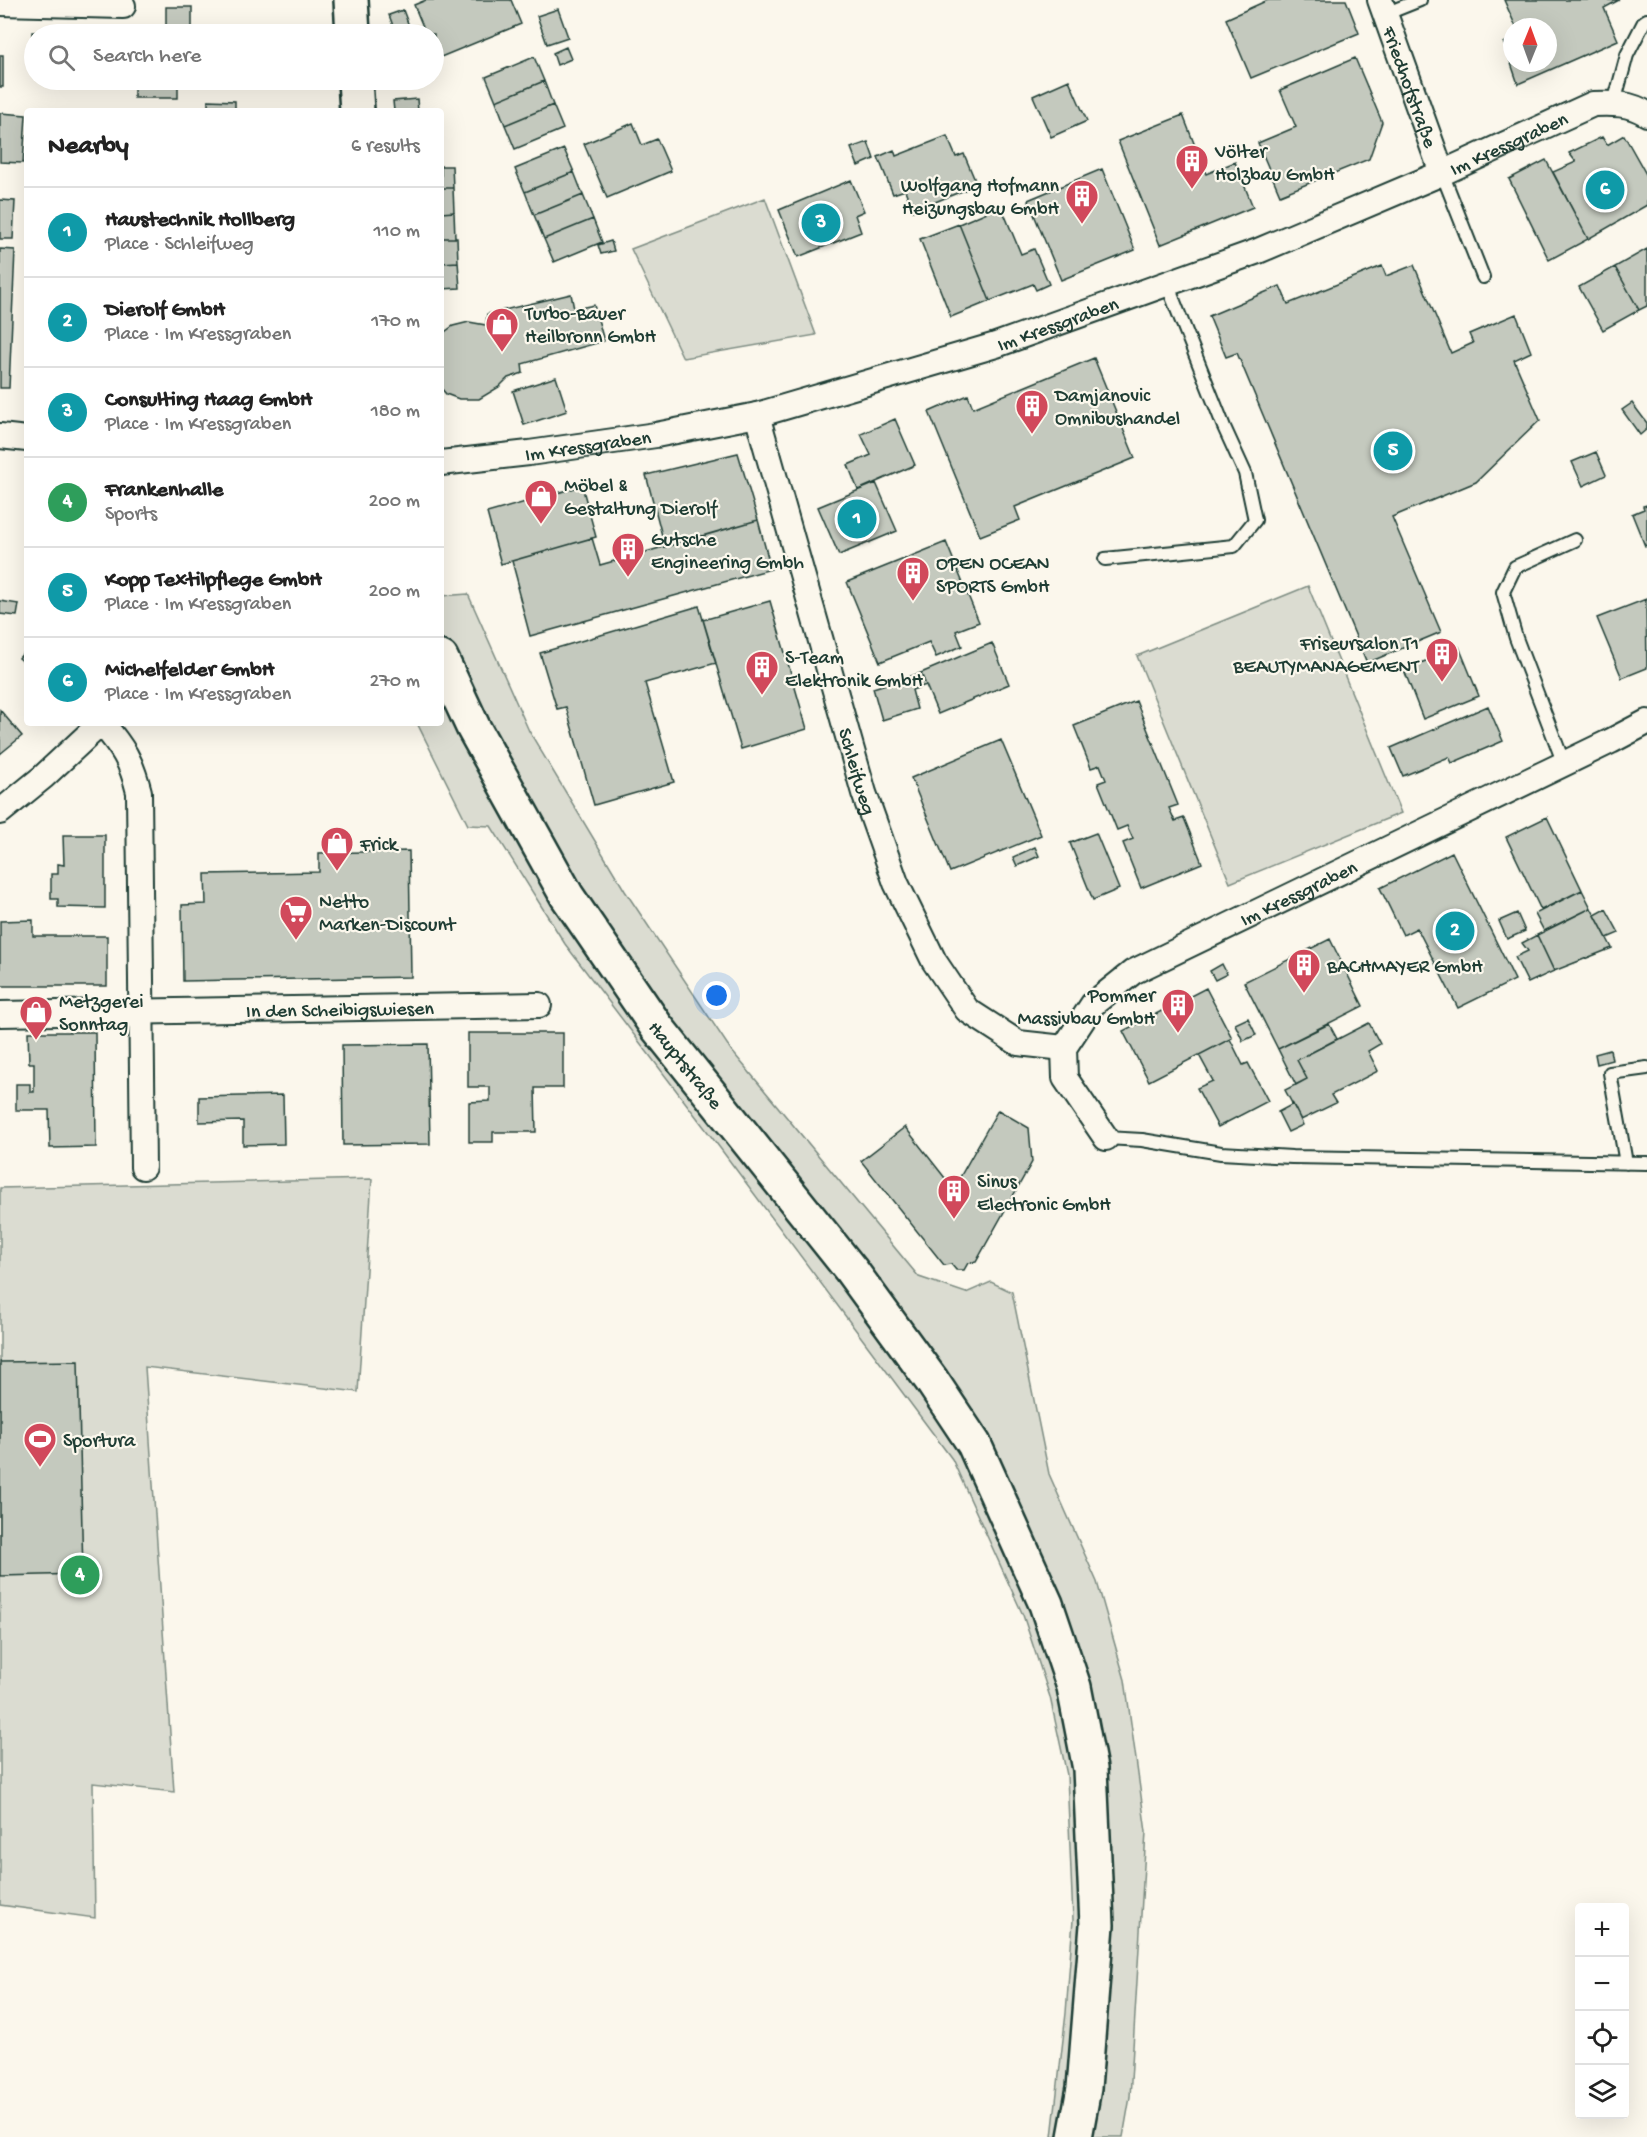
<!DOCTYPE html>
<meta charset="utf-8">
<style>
:root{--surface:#fff;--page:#f2f2f2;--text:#222;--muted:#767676;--line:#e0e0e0;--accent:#0f766e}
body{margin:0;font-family:"Gochi Hand",sans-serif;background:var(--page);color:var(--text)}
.controls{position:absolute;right:18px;bottom:18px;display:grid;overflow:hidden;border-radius:6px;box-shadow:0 6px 24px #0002}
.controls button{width:54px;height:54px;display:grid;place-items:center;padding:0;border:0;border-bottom:2px solid var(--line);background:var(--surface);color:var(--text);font:30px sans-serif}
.compass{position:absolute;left:1503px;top:18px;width:54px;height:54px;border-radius:50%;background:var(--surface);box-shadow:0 6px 24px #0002;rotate:1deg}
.you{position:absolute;left:717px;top:996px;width:21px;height:21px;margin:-15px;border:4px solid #fff;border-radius:50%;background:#1a73e8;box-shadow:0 0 0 9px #1a73e833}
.badge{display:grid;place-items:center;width:39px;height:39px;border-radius:50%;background:var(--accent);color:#fff;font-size:20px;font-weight:700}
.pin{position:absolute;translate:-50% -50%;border:3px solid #fff;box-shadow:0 2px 6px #0006}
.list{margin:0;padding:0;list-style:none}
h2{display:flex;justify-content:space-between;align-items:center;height:78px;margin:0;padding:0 24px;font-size:26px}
h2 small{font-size:20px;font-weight:400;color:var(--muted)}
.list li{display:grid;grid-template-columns:39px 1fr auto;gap:18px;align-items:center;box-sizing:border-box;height:90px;padding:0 24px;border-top:2px solid var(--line)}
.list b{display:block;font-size:22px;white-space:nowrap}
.list p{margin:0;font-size:20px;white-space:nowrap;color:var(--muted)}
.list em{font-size:20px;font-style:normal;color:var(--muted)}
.icon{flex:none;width:33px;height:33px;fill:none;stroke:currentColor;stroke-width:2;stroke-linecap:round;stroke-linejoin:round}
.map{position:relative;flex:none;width:1647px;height:2137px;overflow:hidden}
.search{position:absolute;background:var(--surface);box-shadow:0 6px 24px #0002;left:24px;top:24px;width:420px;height:66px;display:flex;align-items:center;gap:15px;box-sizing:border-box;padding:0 21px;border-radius:33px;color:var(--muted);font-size:22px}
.panel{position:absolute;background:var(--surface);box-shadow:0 6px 24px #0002;left:24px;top:108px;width:420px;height:618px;border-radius:6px}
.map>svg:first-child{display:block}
.grass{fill:#dbdcd1;stroke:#7d8c82;stroke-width:1.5}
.building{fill:#c4c9be;stroke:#1f3d34;stroke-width:1.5}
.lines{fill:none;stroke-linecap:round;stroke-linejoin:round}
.lane-casing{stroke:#1f3d34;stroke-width:16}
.street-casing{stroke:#1f3d34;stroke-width:28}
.secondary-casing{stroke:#1f3d34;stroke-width:38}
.lane{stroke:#fbf7ec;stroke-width:12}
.street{stroke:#fbf7ec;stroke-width:24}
.secondary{stroke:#fbf7ec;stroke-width:33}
.labels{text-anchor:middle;stroke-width:4.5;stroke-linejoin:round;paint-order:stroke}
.street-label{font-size:20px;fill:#1f3d34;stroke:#fbf7ec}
.poi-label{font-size:20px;fill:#1f3d34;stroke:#fbf7ec;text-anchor:start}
</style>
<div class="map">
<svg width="1647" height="2137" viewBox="0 0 1647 2137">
<rect width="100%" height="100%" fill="#fbf7ec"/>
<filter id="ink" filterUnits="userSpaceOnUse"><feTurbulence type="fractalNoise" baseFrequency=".0167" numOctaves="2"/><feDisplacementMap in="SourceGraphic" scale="12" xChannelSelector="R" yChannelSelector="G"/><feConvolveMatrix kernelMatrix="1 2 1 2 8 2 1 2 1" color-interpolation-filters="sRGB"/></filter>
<g filter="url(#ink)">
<path class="grass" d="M 765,198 L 816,335 L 683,358 L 631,249 Z
M 1308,586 L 1401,813 L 1230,883 L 1137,656 Z
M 468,594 L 529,731 L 625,891 L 731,1050 L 919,1277 L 966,1293 L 991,1282 L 1012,1292 L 1049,1474 L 1097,1582 L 1125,1680 L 1146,1832 L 1130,2097 L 1123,2137 L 1052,2137 L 1066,2013 L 1073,1920 L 1067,1775 L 1050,1697 L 1023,1615 L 952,1459 L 723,1152 L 565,944 L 491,826 L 468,825 L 417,723 L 441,723 L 441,596 Z
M 372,1179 L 358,1392 L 145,1367 L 174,1792 L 93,1783 L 95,1918 L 0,1905 L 0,1188 Z"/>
<path class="building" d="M 426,0 L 511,0 L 521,24 L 436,59 L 434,53 L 434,34 L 426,34 L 414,5 Z
M 1268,0 L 1346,0 L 1359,33 L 1251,78 L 1226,19 Z
M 1504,0 L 1619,0 L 1604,8 L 1618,40 L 1518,84 L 1504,43 L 1512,39 L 1512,63 L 1548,63 L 1548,27 L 1516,27 Z
M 166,7 L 192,7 L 192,30 L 166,30 Z
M 558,9 L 568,37 L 547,44 L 537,16 Z
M 403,10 L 412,34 L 396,34 L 389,15 Z
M 32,32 L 68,32 L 68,34 L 34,34 L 34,74 L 32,74 Z
M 566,47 L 571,59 L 557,65 L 553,53 Z
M 0,55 L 3,55 L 3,87 L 0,87 Z
M 534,57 L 544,81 L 496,101 L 486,77 Z
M 1355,58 L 1382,122 L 1369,159 L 1280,195 L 1258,143 L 1296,127 L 1280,90 Z
M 134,80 L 178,80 L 178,98 L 134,98 Z
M 253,80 L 291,80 L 291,87 L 252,84 Z
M 1069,80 L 1087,121 L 1051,137 L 1033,96 Z
M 544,81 L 553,105 L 505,125 L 496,101 Z
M 417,99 L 418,111 L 394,111 L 393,101 Z
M 208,100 L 235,101 L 235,111 L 208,111 Z
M 553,105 L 563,129 L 515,149 L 505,125 Z
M 0,113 L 26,115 L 23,163 L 0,162 Z
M 1183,115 L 1206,174 L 1235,162 L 1253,207 L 1160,245 L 1118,141 Z
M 633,123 L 642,145 L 657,139 L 671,171 L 607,198 L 584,144 Z
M 1624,135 L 1647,176 L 1647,205 L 1588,239 L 1553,172 L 1576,162 L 1569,153 L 1602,137 L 1607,145 Z
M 947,136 L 956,157 L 964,154 L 977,185 L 913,211 L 905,190 L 893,194 L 878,157 L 894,150 L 896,156 Z
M 868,142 L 874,159 L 858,166 L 851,148 Z
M 564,149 L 574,172 L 525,192 L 515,169 Z
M 1546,160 L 1588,239 L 1549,260 L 1509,179 Z
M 441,166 L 452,166 L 453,188 L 441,188 Z
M 1102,169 L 1135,250 L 1061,280 L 1028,200 Z
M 574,172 L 583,195 L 534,215 L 525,192 Z
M 851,180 L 864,211 L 855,215 L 861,232 L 798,257 L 779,210 Z
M 441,188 L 453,188 L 454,212 L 441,213 Z
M 583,195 L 593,219 L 544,239 L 534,215 Z
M 0,200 L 15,201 L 13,239 L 0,239 Z
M 1001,206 L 1021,254 L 1034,249 L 1049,284 L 1036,290 L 1033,284 L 990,301 L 959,224 Z
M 454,212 L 455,238 L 441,238 L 441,213 Z
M 593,219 L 602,242 L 554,262 L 544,239 Z
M 959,224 L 990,301 L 951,317 L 920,239 Z
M 441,238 L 457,238 L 458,262 L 441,263 Z
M 611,241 L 614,251 L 601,254 L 598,245 Z
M 0,249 L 15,250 L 9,388 L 0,388 Z
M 1647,249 L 1647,306 L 1639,310 L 1615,267 Z
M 458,262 L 460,288 L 441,289 L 441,263 Z
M 1414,265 L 1451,353 L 1473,343 L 1469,334 L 1516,314 L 1531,352 L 1514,360 L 1540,420 L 1476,482 L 1392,517 L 1441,632 L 1367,663 L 1237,353 L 1226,357 L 1209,316 L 1280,286 L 1288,304 L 1382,266 L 1386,276 Z
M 1615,267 L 1639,310 L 1603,330 L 1579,287 Z
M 571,294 L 574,309 L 594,305 L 604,341 L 522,364 L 523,373 L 508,378 L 499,387 L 479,399 L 459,399 L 446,394 L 441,388 L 442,334 L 453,326 L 469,322 L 486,325 L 487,314 Z
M 1094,358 L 1135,458 L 1015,507 L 1020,520 L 980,536 L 929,412 L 968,395 L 973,408 Z
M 556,377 L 567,411 L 524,425 L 513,391 Z
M 1632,403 L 1647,423 L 1647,429 L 1640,435 L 1622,410 Z
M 895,419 L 915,465 L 858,490 L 848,465 L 871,455 L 861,434 Z
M 1596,452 L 1606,475 L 1583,486 L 1572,462 Z
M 738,453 L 758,520 L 665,547 L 646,475 Z
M 876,483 L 897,531 L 839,555 L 818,507 Z
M 582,486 L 596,537 L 501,564 L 487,513 Z
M 1647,505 L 1647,545 L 1645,546 L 1632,514 L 1644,509 L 1643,506 Z
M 758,520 L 771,569 L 530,636 L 517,587 L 519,587 L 512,561 L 592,538 L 600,565 Z
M 946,542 L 979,622 L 956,631 L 962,646 L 936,657 L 929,642 L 880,662 L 847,582 Z
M 1646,599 L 1647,668 L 1622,678 L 1597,618 Z
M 0,601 L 19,604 L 17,616 L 0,614 Z
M 770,601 L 807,729 L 741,749 L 703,620 Z
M 699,606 L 716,663 L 645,683 L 674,782 L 594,805 L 566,707 L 557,709 L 540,653 Z
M 992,643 L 1009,684 L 938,714 L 921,673 Z
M 1459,647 L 1479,696 L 1423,719 L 1404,670 Z
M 27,649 L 27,665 L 19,658 Z
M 921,673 L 926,685 L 912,690 L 917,709 L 882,720 L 873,688 Z
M 1136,701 L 1178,805 L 1169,808 L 1175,821 L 1184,818 L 1202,863 L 1141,888 L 1123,843 L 1133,839 L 1127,826 L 1117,830 L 1098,783 L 1106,780 L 1100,765 L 1091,768 L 1074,726 Z
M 1488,706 L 1503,741 L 1452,763 L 1449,757 L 1403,776 L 1391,748 Z
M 0,710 L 22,736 L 0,754 Z
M 1001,740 L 1041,835 L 950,872 L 911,778 Z
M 1547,817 L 1582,890 L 1541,910 L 1506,837 Z
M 1096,833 L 1119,889 L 1093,900 L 1070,843 Z
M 63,835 L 105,835 L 105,908 L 58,907 L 58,899 L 51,899 L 51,874 L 58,874 L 58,864 L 64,865 Z
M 1035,847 L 1039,856 L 1017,866 L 1013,857 Z
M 409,851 L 411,977 L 183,981 L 182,905 L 206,904 L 205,874 L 319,872 L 319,853 Z
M 1452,852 L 1515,980 L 1458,1008 L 1417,928 L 1403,935 L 1380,888 Z
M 1582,890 L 1591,908 L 1544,931 L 1535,914 Z
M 1591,908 L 1612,948 L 1554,971 L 1537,935 Z
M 1606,909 L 1619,933 L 1607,938 L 1595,915 Z
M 1517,913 L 1525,931 L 1507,939 L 1499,921 Z
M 33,920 L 33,936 L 107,936 L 107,986 L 0,986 L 0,921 Z
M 1537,935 L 1554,971 L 1528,983 L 1515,957 L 1528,951 L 1522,943 Z
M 1330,939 L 1363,1006 L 1278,1049 L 1244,982 Z
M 1222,964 L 1227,974 L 1215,980 L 1210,971 Z
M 1206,988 L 1232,1038 L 1149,1081 L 1123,1031 Z
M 1248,1018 L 1256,1035 L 1243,1041 L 1235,1024 Z
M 1369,1023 L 1380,1044 L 1368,1051 L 1378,1071 L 1331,1095 L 1336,1103 L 1301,1120 L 1285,1090 L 1307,1079 L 1297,1060 Z
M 1329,1024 L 1337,1039 L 1297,1060 L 1307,1079 L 1296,1085 L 1278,1049 Z
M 28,1032 L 95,1032 L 96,1147 L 50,1148 L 49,1110 L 16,1110 L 16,1084 L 30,1084 L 30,1092 L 34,1092 L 34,1063 L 29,1063 Z
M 468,1033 L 563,1033 L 563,1088 L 535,1088 L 536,1132 L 493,1132 L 493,1142 L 469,1142 L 469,1102 L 490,1101 L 490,1087 L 468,1087 Z
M 1230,1039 L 1243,1065 L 1248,1063 L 1268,1101 L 1218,1127 L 1197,1088 L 1213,1081 L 1199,1055 Z
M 428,1044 L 430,1144 L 343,1145 L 342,1045 Z
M 1610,1050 L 1612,1060 L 1597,1064 L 1595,1054 Z
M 283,1095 L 284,1144 L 243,1145 L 243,1121 L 199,1122 L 199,1097 Z
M 1293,1104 L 1303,1125 L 1288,1132 L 1278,1112 Z
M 998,1110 L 1029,1128 L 1032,1162 L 976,1262 L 968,1263 L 964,1270 L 956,1270 L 951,1264 L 944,1265 L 861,1161 L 905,1127 L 945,1178 L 960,1177 Z
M 78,1361 L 83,1574 L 0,1576 L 0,1362 Z"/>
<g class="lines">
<g class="lane-casing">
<path id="lane" d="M 1385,14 L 1420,0
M 1614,103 L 1627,55 L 1644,22 L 1647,20
M 1442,173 L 1483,277
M 1105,559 L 1234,546 L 1255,520 L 1245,473 L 1224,427 L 1167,284
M 1564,764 L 1516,638 L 1503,592 L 1515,567 L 1575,540
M 1106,1138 L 1142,1140 L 1221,1153 L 1292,1157 L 1647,1163
M 1626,1163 L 1610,1073 L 1647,1068"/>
</g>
<g class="street-casing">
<g id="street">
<path id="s1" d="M 1380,0 L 1442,173"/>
<path d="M 0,3 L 123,6"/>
<path id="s2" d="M 757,415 L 864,793 L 896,883 L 934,961 L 967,1010 L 1018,1043 L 1064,1048"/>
<path d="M 0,436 L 27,439"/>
<path id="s3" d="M 441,463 L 529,453 L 656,435 L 757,415 L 996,345 L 1258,251 L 1442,173 L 1593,104 C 1612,103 1630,103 1647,114"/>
<path d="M 102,723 C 123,748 131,760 139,792 L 143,1167"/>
<path d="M 0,812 L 43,777 L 101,723"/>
<path id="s4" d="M 0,1014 L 539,1005"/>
<path id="s5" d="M 1106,1138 L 1065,1078 L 1064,1048 L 1093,1004 L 1133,972 L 1611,741 L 1647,722"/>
</g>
</g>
<g class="secondary-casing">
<g id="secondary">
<path d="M 351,0 L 353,34"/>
<path d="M 355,80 L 357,111"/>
<path id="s6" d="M 441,658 L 473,727 L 567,896 L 656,1026 L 851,1270 L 932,1381 L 974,1444 L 1046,1604 L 1074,1687 L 1090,1769 L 1097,1925 L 1084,2088 L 1075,2137"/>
</g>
</g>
<use href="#lane" class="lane"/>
<use href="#street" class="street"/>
<use href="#secondary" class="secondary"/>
</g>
</g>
<defs>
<g id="building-pin" transform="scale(1.725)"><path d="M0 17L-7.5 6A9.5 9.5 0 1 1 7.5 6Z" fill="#d1495b" stroke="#fbf7ec"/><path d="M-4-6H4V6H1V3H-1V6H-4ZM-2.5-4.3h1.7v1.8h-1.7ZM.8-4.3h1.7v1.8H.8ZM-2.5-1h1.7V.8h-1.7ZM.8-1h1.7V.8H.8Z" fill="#fff"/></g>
<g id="shop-pin" transform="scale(1.725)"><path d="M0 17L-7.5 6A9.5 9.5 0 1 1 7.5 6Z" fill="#d1495b" stroke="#fbf7ec"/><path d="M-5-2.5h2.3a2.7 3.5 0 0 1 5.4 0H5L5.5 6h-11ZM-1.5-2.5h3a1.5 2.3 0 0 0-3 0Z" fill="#fff"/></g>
<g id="supermarket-pin" transform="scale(1.725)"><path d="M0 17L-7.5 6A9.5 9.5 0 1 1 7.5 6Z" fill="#d1495b" stroke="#fbf7ec"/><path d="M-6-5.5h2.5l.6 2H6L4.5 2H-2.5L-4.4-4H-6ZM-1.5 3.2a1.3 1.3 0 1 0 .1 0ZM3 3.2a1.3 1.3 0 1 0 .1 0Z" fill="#fff"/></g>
<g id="stadium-pin" transform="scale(1.725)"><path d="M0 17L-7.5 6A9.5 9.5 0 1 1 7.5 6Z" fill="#d1495b" stroke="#fbf7ec"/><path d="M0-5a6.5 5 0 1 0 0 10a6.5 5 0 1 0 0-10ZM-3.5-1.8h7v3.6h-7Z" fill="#fff"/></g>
</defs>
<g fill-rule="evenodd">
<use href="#building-pin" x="1192" y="161"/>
<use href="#building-pin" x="1082" y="196"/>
<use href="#shop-pin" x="502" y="324"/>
<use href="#building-pin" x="1032" y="406"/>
<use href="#shop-pin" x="541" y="496"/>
<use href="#building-pin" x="628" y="549"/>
<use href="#building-pin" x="913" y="573"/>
<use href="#building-pin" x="1442" y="654"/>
<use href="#building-pin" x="762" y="667"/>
<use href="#shop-pin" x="337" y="843"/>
<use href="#supermarket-pin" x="296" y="912"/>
<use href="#building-pin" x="1304" y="965"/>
<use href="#building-pin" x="1178" y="1005"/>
<use href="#shop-pin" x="36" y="1012"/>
<use href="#building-pin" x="954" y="1191"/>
<use href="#stadium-pin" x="40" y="1439"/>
</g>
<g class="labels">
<g class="street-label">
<text dy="7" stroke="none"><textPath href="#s1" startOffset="92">Friedhofstraße</textPath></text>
<text dy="7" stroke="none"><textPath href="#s3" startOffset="1120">Im Kressgraben</textPath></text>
<text dy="7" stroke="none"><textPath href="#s3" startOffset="634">Im Kressgraben</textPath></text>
<text dy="7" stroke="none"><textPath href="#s3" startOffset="148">Im Kressgraben</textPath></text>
<text dy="7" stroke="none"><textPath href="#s2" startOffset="370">Schleifweg</textPath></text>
<text dy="7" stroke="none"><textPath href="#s5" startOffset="390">Im Kressgraben</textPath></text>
<text dy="7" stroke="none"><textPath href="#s4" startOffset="340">In den Scheibigswiesen</textPath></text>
<text dy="7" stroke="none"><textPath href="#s6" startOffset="476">Hauptstraße</textPath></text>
</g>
<g class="poi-label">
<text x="1215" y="157">Völter<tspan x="1215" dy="23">Holzbau GmbH</tspan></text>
<text x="1059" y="191" text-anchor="end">Wolfgang Hofmann<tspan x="1059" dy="23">Heizungsbau GmbH</tspan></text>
<text x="525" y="319">Turbo-Bauer<tspan x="525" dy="23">Heilbronn GmbH</tspan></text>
<text x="1055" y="401">Damjanovic<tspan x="1055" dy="23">Omnibushandel</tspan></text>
<text x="564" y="491">Möbel &amp;<tspan x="564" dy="23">Gestaltung Dierolf</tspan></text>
<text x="651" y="545">Gutsche<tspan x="651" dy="23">Engineering Gmbh</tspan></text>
<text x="936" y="569">OPEN OCEAN<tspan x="936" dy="23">SPORTS GmbH</tspan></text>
<text x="1419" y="649" text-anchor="end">Friseursalon T1<tspan x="1419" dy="23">BEAUTYMANAGEMENT</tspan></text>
<text x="785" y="663">S-Team<tspan x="785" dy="23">Elektronik GmbH</tspan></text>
<text x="360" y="850">Frick</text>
<text x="319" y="907">Netto<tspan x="319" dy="23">Marken-Discount</tspan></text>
<text x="1327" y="972">BACHMAYER GmbH</text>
<text x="1155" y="1001" text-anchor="end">Pommer<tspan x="1155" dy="23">Massivbau GmbH</tspan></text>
<text x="59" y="1007">Metzgerei<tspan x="59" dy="23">Sonntag</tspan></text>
<text x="977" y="1187">Sinus<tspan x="977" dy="23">Electronic GmbH</tspan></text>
<text x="63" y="1446">Sportura</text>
</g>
</g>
</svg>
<div class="controls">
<button>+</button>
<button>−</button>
<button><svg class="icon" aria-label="locate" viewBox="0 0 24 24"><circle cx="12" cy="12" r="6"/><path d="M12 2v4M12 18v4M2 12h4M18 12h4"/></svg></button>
<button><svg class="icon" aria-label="layers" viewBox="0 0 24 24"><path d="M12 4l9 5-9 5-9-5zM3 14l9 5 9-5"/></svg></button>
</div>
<svg class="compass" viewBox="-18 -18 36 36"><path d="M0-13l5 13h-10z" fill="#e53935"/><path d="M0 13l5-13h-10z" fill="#767676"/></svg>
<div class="you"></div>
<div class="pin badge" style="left:857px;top:519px;background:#0f9aa8">1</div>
<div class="pin badge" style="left:1455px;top:931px;background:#0f9aa8">2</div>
<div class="pin badge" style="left:821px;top:223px;background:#0f9aa8">3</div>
<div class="pin badge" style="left:80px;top:1575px;background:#2e9e5b">4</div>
<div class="pin badge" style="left:1393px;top:451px;background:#0f9aa8">5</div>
<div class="pin badge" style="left:1605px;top:190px;background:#0f9aa8">6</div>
<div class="search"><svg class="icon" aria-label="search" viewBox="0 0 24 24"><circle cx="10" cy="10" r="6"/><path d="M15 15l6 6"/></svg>Search here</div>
<section class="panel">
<h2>Nearby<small>6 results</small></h2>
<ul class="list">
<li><span class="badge" style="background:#0f9aa8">1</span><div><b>Haustechnik Hollberg</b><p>Place · Schleifweg</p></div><em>110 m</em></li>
<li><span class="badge" style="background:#0f9aa8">2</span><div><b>Dierolf GmbH</b><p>Place · Im Kressgraben</p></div><em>170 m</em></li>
<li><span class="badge" style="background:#0f9aa8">3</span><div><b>Consulting Haag GmbH</b><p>Place · Im Kressgraben</p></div><em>180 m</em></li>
<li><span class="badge" style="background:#2e9e5b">4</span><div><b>Frankenhalle</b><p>Sports</p></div><em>200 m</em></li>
<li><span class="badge" style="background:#0f9aa8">5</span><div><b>Kopp Textilpflege GmbH</b><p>Place · Im Kressgraben</p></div><em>200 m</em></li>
<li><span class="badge" style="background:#0f9aa8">6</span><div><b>Michelfelder GmbH</b><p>Place · Im Kressgraben</p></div><em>270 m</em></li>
</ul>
</section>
</div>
